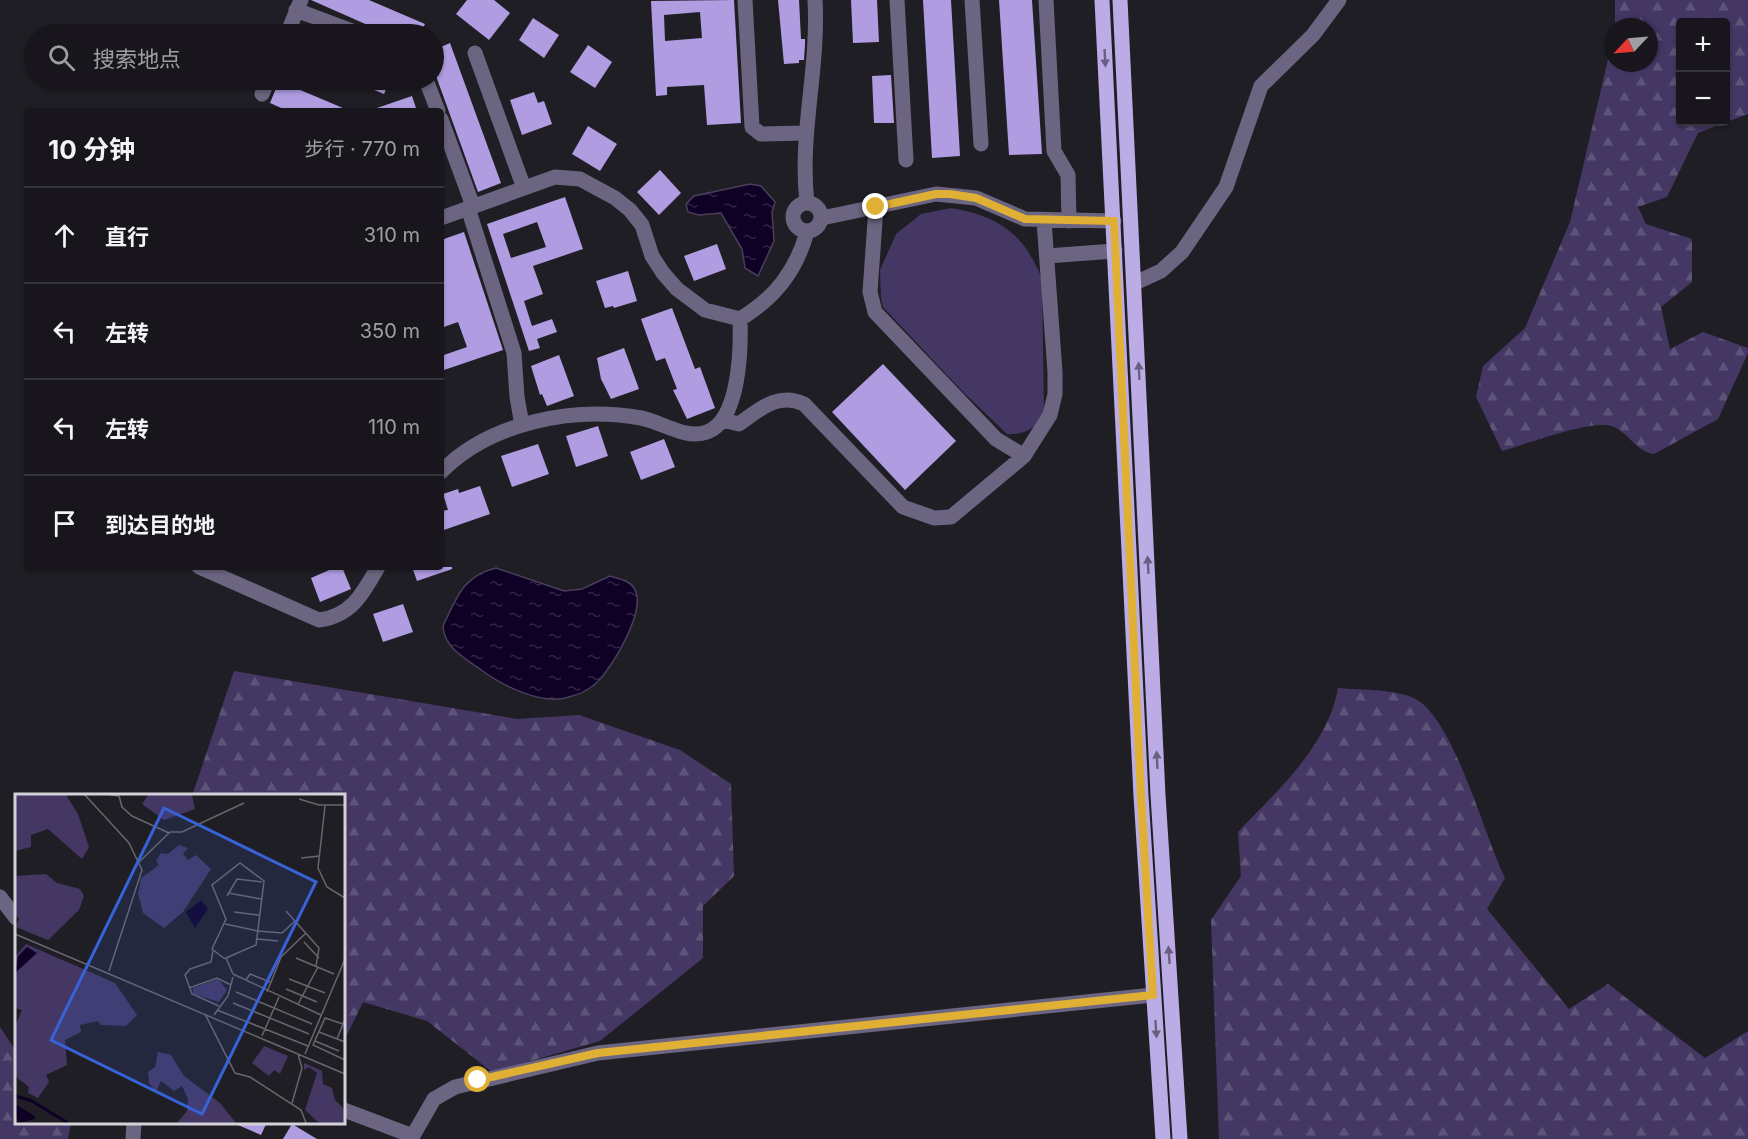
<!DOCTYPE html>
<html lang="zh">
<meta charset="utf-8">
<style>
:root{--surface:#18161c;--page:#211f25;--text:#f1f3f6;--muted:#9f9fa3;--line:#36353b}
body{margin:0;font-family:Inter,"Noto Sans SC",sans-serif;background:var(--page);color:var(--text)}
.controls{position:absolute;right:18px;top:18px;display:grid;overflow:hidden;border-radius:6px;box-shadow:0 2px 4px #0004}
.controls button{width:54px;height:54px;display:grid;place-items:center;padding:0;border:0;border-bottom:2px solid var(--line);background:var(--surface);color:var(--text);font:30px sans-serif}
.compass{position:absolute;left:1604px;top:18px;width:54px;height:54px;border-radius:50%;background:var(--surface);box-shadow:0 2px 4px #0004;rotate:244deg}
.stop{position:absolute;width:18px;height:18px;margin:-14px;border:4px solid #dfb034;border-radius:50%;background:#fff}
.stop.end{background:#dfb034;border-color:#fff;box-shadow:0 2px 6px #0008}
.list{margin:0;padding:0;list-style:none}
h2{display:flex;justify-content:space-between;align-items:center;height:78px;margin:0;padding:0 24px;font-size:26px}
h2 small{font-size:20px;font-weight:400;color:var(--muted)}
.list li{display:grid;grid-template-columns:39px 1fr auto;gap:18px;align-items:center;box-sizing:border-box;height:96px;padding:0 24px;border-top:2px solid var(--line)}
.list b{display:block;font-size:22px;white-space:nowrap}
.list em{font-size:20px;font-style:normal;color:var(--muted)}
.icon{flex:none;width:33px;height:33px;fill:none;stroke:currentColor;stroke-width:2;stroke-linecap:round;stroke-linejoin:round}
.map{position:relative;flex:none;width:1748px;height:1139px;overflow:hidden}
.search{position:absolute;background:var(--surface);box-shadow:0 2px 4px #0004;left:24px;top:24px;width:420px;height:66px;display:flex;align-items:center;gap:15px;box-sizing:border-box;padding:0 21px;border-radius:33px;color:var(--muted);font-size:22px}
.panel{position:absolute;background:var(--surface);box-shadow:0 2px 4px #0004;left:24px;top:108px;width:420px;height:462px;border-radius:6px}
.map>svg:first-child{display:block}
.green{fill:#443764}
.forest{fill:url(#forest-firs);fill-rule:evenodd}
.water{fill:url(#water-ripples);stroke:#4a3f5b;stroke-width:1.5}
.building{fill:#b09de1;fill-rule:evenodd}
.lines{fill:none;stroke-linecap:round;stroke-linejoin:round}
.minor{stroke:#6c6581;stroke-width:15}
.major{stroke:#bbace6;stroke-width:15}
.oneway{fill:#696081}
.route{stroke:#dfb034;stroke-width:8}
.inset-river{fill:none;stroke:#0f0026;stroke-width:3}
.inset-road{fill:none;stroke:#68666c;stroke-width:1.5}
.view{fill:#3862d8;fill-opacity:0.15;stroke:#3862d8;stroke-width:3}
.inset-edge{fill:none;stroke:#d3d2d7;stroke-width:3}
</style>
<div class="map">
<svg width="1748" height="1139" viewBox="0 0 1748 1139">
<defs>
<pattern id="forest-firs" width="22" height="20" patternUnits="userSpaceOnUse" patternTransform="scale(1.5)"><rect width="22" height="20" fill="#443764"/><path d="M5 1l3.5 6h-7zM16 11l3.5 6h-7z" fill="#5e5379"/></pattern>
<pattern id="water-ripples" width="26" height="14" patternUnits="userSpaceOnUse" patternTransform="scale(1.5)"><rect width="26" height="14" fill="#0f0026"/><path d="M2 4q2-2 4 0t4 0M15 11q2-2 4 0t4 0" fill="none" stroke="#312445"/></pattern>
</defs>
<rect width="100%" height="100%" fill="#201e25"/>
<path class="green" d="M 951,208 C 999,216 1024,234 1042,279 L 1044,413 C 1036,429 1024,435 1007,434 L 962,391 L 883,307 L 881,299 L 880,270 L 896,234 L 921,214 Z"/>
<path class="forest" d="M 1615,0 L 1748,0 L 1748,114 L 1698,133 L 1667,197 L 1638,207 L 1646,224 L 1692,239 L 1692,282 L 1661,307 L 1670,349 L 1703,332 L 1748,348 L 1748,353 L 1718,419 L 1654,454 C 1636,452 1628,431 1611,426 C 1589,420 1527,444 1502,451 L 1476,397 L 1483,366 L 1525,328 L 1570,222 L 1613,38 L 1613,63 L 1649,63 L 1649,27 L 1615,27 ZM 1726,22 L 1726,122 L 1680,122 L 1680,22 Z
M 234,671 L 517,719 L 579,715 L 680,750 L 731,784 L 734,876 L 703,906 L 703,958 L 600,1041 L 492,1072 L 427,1021 L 363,1002 L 347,1035 L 344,1035 L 344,796 L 192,796 Z
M 1338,688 C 1359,690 1403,689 1419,701 C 1456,727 1484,835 1505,878 L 1487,909 L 1569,1009 L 1608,984 L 1705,1058 L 1748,1031 L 1748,1139 L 1219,1139 L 1211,920 L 1241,876 L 1238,832 C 1277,791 1328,746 1338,688 Z
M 0,1027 L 16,1051 L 16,1122 L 71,1123 L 68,1139 L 0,1139 Z"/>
<path class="water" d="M 750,184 L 761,186 L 775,202 L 772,212 L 774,241 L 758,276 L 745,268 L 742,249 L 721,213 L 699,215 L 688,212 L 686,204 L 694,196 Z
M 496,568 L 564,591 L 582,589 L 610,576 C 619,579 629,580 634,588 C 648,609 611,671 594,685 C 588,690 577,695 569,697 C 542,706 501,685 480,669 C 464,658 444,647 443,626 C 457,597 463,576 496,568 Z"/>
<path class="building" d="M 311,0 L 369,0 L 425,24 L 420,34 L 388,34 Z
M 467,0 L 494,0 L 510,13 L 489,40 L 456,14 Z
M 734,0 L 741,123 L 707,125 L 704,85 L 667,87 L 667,95 L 656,96 L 651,1 ZM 700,12 L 702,38 L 665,41 L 664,15 Z
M 778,0 L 799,0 L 801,39 L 805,39 L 805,44 L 804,60 L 799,60 L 799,63 L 784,64 Z
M 851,0 L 877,0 L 879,42 L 853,43 Z
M 923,0 L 951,0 L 960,156 L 932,158 Z
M 999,0 L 1032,0 L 1042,154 L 1009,155 Z
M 533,18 L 559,35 L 544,58 L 519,40 Z
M 450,43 L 501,183 L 478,192 L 436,76 L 439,75 L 434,61 L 434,50 Z
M 588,45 L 612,62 L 595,88 L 570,72 Z
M 891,75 L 894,123 L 874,123 L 872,76 Z
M 350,80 L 390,80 L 384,94 Z
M 279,81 L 350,111 L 288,111 L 270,103 Z
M 534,92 L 538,103 L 544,101 L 552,124 L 522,135 L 510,100 Z
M 412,96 L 417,111 L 375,111 L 374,109 Z
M 588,126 L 617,144 L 600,171 L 572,154 Z
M 660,170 L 681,193 L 659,215 L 637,192 Z
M 565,197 L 583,249 L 533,266 L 543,294 L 524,301 L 532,326 L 552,319 L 557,332 L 537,339 L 540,348 L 529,351 L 487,224 ZM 537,222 L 546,247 L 511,258 L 503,234 Z
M 464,232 L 503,350 L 441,371 L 441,356 L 467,347 L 458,322 L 441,328 L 441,240 Z
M 717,244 L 726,269 L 694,281 L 684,256 Z
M 628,271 L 637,301 L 614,308 L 613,306 L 605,308 L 596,281 Z
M 672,308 L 695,369 L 700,367 L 715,408 L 687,419 L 673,390 L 677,389 L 665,358 L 656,361 L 641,319 Z
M 624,348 L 639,389 L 611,399 L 601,379 L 597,358 Z
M 559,355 L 574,396 L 547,406 L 542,394 L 540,395 L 531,366 Z
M 883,364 L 956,441 L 905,490 L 832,412 Z
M 598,426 L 608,456 L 576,467 L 566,436 Z
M 664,439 L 675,467 L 641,480 L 630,452 Z
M 538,444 L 549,474 L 512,487 L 501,456 Z
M 480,486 L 490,514 L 441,531 L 441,511 L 448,510 L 443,494 L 458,489 L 459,493 Z
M 336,567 L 342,567 L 351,589 L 320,602 L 311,578 Z
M 412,567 L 452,567 L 452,569 L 417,581 Z
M 403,604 L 413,632 L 383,642 L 373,614 Z
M 231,1122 L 267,1122 L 261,1135 Z
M 292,1124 L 317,1139 L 283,1139 Z"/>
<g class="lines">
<path class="minor" d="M 745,0 L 752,127 L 761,134 L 806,133
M 897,0 L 906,160
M 972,0 L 981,144
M 1046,0 L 1054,151 L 1068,175 L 1069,221
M 296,10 L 360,34
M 287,34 L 301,0
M 475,53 L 524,188
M 426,80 L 438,111
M 262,94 L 268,80
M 441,119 L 473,206
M793 217a14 14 0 1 1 28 0a14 14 0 1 1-28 0Z
M 807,203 C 799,133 819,70 815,0
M 876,207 L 870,292 L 875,312 L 996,439 L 1024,456
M 468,208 L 514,353 L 517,397 L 522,425
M 441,218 L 555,177 L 580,179 L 615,198 L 630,210 L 642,225 L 652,256 L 663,273 L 677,289 L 705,310 L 740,319 C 775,298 796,271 807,232
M 822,218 L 936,194 L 976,198 L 1025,219 L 1114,221
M 1047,256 L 1115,251
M 1135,283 L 1161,271 L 1182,252 L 1226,187 L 1261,86 L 1313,35 L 1339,0
M 723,420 L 739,424 C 760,409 778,392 804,404 L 903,507 L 934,518 L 951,517 L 1024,456 L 1050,415 L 1055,394 L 1055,372 L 1044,221
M 441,472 C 490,422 574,406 641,418 C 662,422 686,440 707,432 C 740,420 741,348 740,319
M 199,567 L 319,620 C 352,616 363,593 378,567
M 0,897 L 16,918
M 344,1110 L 413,1136
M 133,1139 L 134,1122
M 411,1139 L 434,1099 L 455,1087 L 598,1053 L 1153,995"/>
<path class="major" d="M 1102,0 L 1141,796 L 1163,1139
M 1120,0 L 1158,795 L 1180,1139"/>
</g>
<defs><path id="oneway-solid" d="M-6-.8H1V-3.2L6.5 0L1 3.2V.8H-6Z" transform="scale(1.5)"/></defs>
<g class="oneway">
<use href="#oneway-solid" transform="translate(1105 58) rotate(87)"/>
<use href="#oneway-solid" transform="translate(1139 371) rotate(-93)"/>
<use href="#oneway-solid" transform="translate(1148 565) rotate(-93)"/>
<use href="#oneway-solid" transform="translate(1157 760) rotate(-93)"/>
<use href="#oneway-solid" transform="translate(1169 955) rotate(-94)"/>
<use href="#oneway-solid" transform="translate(1156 1029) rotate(86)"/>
</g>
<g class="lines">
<path class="route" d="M 478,1080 L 598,1053 L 1153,995 L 1141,796 L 1114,221 L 1025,219 L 976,198 L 950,194 L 936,194 L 876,207"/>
</g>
<g transform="translate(15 794)">
<rect width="330" height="330" fill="#201e25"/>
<path d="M 203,185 L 212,196 L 204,208 L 178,200 L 178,194 Z" fill="#443764"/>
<path d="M 0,1 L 51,1 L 63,20 L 74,53 L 67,65 L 33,35 L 16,41 L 16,53 L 0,57 ZM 133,1 L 177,1 L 180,15 L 149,26 L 127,10 ZM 164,51 L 173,54 L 168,60 L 173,66 L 181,61 L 196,75 L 168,118 L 149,134 L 128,119 L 123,100 L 126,84 L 144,71 L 141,67 L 146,59 L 153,60 ZM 31,80 L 42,89 L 65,95 L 69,102 L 64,116 L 33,146 L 1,133 L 4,125 L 0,119 L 0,82 ZM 11,150 L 100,189 L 122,221 L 111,232 L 86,231 L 83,227 L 65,231 L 66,238 L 50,246 L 52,271 L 31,281 L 34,288 L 23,304 L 13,299 L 14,293 L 0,282 L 0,232 L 7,216 L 0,214 L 0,163 ZM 249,252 L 273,262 L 265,280 L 259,276 L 254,282 L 237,269 ZM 143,258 L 156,261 L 169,282 L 205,309 L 221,329 L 162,329 L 172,317 L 173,305 L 167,292 L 159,297 L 146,287 L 141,298 L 134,289 L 133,278 L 140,273 ZM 289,269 L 307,277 L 308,290 L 317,294 L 320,306 L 329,315 L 330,329 L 304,329 L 290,316 L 302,279 L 294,273 L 289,276 Z" fill="#443764"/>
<path d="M 186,106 L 193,115 L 180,134 L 171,118 ZM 12,153 L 22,159 L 0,179 L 3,162 ZM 0,310 L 20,322 L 20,325 L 3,329 Z" fill="#0f0026"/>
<path class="inset-river" d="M 0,302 L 15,306 L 53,329"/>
<path class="inset-road" d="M 70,1 L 114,49 L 127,76 L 94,177M 96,1 L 104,2 L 107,13 L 117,22 L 154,39M 284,5 L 304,11 L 330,11M 310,12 L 303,74 L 312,93 L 330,104M 286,64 L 305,62M 123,69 L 155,38 L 167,38 L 229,9M 213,99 L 246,105M 212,102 L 222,85 L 247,88M 271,117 L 304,154 L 301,172M 219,118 L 244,121M 210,130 L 243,137M 243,137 L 267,139 L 280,127M 0,140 L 330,280M 242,145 L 263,147M 289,148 L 304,164M 198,157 L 196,168 L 175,175 L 170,181 L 177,200 L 204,212M 281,164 L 319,180M 210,165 L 197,155 L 211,125 L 197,91 L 225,69 L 249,87 L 241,151 L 211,164 L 218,180M 221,182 L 218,180 L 306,221M 274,185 L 310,199M 231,186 L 235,180 L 255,188M 174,194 L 202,184 L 216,191M 271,195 L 302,208M 221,198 L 297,230M 252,198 L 266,163 L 291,139M 218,209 L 294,240M 283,210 L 303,173M 202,216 L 293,252M 190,220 L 220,279 L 235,283 L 286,316 L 291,329M 199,221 L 213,202 L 218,183M 328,230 L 310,224 L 298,251 L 330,266M 304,238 L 330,248M 247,242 L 264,203M 322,245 L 330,225M 300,247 L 324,257M 290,260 L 330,165M 277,309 L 287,274 L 283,260"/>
<path class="view" d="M 149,14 L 301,88 L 187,320 L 36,246 Z"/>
<rect width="330" height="330" class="inset-edge"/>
</g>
</svg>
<div class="controls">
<button>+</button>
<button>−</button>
</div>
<svg class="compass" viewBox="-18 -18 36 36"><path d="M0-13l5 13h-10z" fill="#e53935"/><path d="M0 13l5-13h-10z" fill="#9f9fa3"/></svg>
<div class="stop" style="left:478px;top:1080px"></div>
<div class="stop end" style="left:876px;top:207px"></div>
<div class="search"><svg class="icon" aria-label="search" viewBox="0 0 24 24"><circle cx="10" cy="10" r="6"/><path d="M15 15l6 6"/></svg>搜索地点</div>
<section class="panel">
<h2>10 分钟<small>步行 · 770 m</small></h2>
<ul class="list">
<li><svg class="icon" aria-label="ahead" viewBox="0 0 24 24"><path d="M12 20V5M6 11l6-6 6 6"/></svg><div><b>直行</b></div><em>310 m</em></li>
<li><svg class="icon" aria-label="left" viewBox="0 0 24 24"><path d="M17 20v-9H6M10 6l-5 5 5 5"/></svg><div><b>左转</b></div><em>350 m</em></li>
<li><svg class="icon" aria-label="left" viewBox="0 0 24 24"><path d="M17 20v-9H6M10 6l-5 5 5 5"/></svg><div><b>左转</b></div><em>110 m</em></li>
<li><svg class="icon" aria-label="arrive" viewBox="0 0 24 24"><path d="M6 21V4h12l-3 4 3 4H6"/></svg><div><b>到达目的地</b></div></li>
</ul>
</section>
</div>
